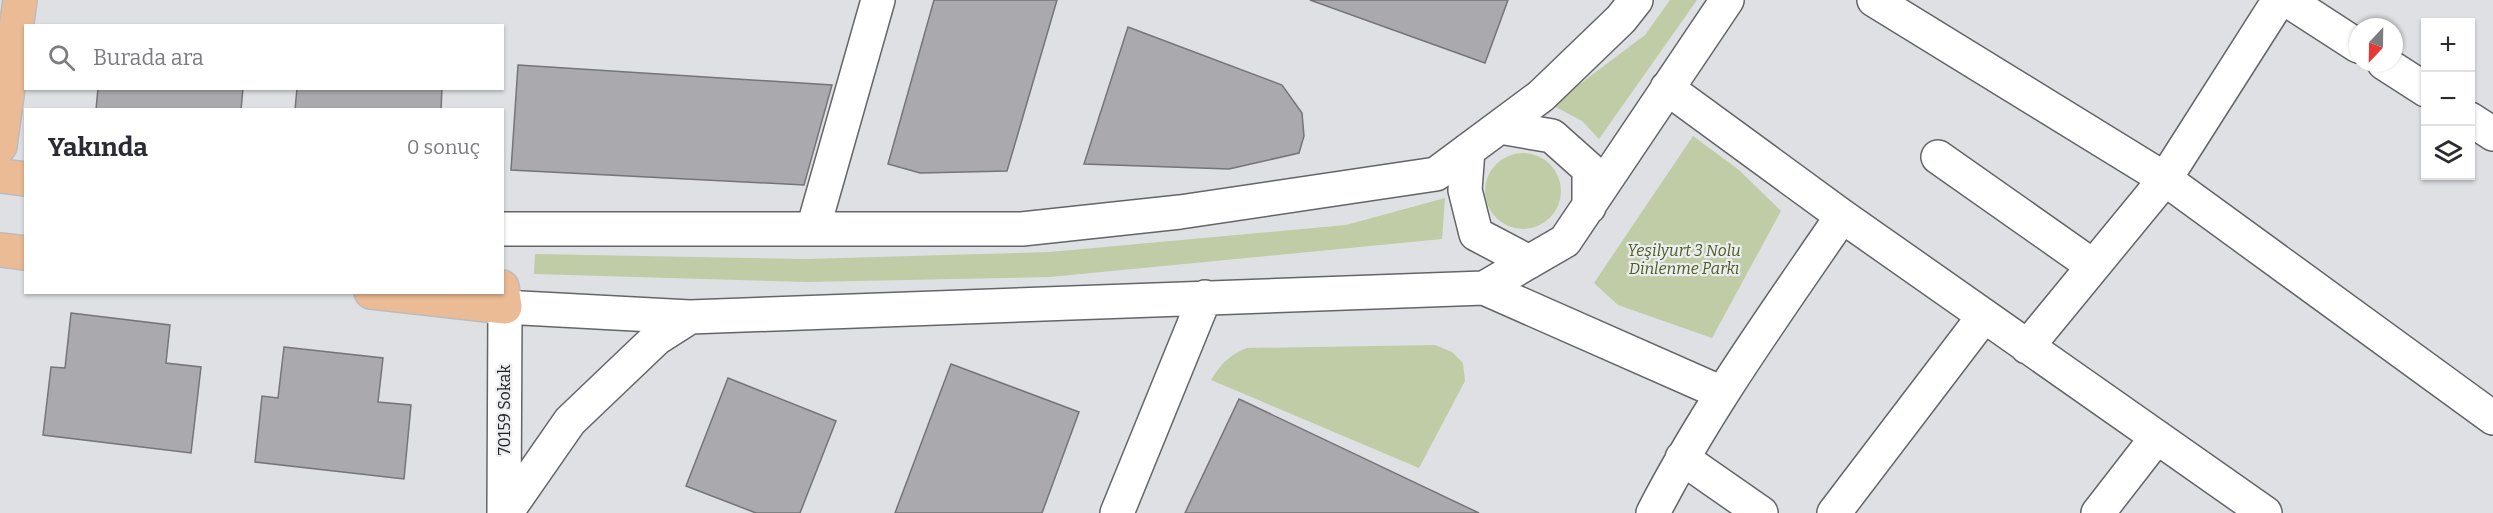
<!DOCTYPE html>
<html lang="tr">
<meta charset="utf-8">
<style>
:root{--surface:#fff;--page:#f7f7f7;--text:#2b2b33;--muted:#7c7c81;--line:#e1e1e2}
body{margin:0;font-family:Bitter,serif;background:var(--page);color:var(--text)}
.controls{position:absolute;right:18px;top:18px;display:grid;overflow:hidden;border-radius:0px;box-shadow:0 2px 4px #0004}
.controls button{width:54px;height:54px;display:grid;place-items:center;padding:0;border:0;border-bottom:2px solid var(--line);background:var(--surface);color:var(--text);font:30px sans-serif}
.compass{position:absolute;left:2349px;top:18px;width:54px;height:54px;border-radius:50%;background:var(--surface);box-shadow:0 2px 4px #0004;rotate:202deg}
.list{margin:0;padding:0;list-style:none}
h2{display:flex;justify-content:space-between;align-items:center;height:78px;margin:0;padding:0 24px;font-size:26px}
h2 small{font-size:20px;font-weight:400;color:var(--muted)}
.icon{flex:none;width:33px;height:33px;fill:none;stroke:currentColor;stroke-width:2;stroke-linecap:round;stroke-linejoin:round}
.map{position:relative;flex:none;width:2493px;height:513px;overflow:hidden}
.search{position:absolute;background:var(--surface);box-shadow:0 2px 4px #0004;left:24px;top:24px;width:480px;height:66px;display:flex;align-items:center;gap:15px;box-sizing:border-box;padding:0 21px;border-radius:0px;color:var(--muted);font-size:22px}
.panel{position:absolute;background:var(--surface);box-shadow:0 2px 4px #0004;left:24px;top:108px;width:480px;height:186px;border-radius:0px}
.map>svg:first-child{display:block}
.green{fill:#bfcca5}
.building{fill:#aaa9ad;stroke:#757477;stroke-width:1.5}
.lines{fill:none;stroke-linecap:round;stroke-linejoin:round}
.minor-casing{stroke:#646569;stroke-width:36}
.major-casing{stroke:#bcbcbd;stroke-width:36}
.minor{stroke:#fff;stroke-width:33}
.major{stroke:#ebbb95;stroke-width:33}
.labels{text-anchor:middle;stroke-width:4.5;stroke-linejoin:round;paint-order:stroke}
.park-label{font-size:16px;font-style:italic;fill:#4c5c1c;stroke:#ecedf1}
.street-label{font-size:16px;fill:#202122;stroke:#ecedf1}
</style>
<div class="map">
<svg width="2493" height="513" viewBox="0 0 2493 513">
<rect width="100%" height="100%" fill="#dfe0e4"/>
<path class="green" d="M 1670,0 L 1697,0 L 1599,139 L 1582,121 L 1552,105 L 1645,35 Z
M 1693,136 L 1739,170 L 1781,211 L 1712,338 L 1618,305 L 1594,283 Z
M1485 191a38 38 0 1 1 76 0a38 38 0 1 1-76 0Z
M 1445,198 L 1442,239 L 1050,277 L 807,282 L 534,274 L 535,254 L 807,259 L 1050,252 L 1346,225 Z
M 1435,345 L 1452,352 L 1463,363 L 1465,381 L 1419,468 L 1211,380 C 1221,364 1229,355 1247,348 Z"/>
<path class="building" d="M 934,0 L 1057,0 L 1007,171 L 920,173 L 888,164 Z
M 1310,0 L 1508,0 L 1485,63 Z
M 1128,27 L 1282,85 L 1302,113 L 1304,136 L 1299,153 L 1229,169 L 1084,164 Z
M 518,65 L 832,85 L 804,185 L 511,170 Z
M 98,88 L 243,88 L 241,110 L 96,110 Z
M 297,88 L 442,88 L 441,110 L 295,110 Z
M 71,313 L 170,325 L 166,363 L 201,367 L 191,453 L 43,435 L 51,367 L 65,368 Z
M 284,347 L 383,358 L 378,402 L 411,405 L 404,479 L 255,462 L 262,396 L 278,398 Z
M 951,364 L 1079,412 L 1042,513 L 895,513 Z
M 728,378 L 836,421 L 800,513 L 756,513 L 686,486 Z
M 1239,399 L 1479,513 L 1185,513 Z"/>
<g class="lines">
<g class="minor-casing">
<path id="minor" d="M 1874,0 L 2165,179 L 2493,418
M 2287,0 L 2358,46
M 2384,63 L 2426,90
M 1667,88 L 1842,216 L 2265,513
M 2470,119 L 2493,134
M 1500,127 L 1552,136 L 1589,169 L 1589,207
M 1468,150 L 1465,190 L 1476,234 L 1529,262
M 1938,157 L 2093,266
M 502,229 L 1022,229 L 1180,212 L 1436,174 L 1541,96 L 1621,19 L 1636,0
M 813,229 L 878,0
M 1484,288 L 1722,393
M 2027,347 L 2165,179 L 2279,0
M 1682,458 L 1761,513
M 504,513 L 505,307 L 690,317 L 1484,288 L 1565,241 L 1727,0
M 506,513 L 570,421 L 657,338 L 690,317
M 1117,513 L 1205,297
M 1653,513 C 1707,408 1776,313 1842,216
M 1834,513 L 1984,316
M 2098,513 L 2157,437"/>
</g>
<g class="major-casing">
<path id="major" d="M 0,146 L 20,0
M 0,176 L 26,179
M 0,250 L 26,253
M 371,292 L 505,307 L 502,287"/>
</g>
<use href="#minor" class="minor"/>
<use href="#major" class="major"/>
</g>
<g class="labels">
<g class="park-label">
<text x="1684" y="256">Yeşilyurt 3 Nolu<tspan x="1684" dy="18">Dinlenme Parkı</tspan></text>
</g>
<g class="street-label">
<text transform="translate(504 410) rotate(-90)" y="6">70159 Sokak</text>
</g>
</g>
</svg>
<div class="controls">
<button>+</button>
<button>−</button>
<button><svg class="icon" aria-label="layers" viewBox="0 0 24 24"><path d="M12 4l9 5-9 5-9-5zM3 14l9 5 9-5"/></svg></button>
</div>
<svg class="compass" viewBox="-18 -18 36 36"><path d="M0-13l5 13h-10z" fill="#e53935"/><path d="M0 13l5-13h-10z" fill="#7c7c81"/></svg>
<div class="search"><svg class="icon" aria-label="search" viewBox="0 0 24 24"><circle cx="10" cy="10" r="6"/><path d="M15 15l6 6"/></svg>Burada ara</div>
<section class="panel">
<h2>Yakında<small>0 sonuç</small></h2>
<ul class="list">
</ul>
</section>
</div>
